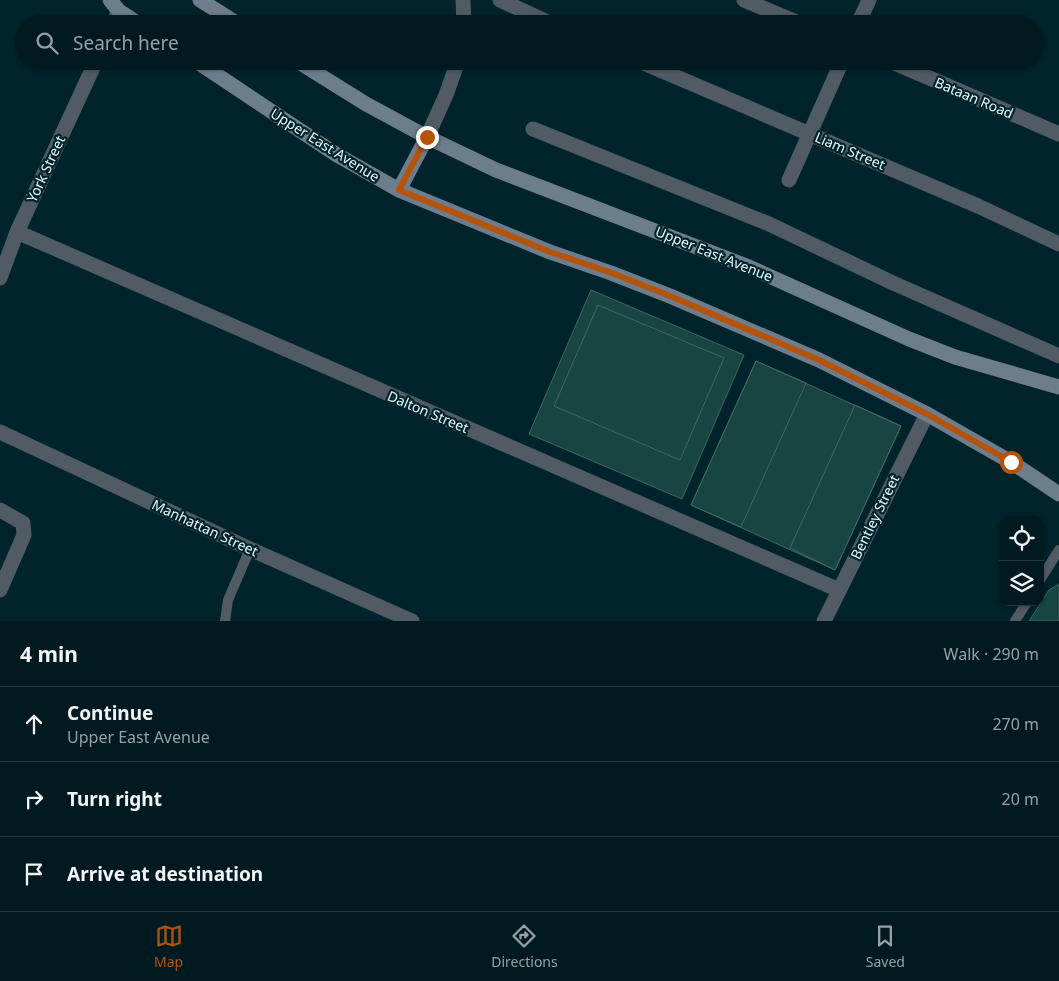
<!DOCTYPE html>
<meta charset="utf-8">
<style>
:root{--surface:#011a20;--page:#0f272d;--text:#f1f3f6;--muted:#96a1a5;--line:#23383e;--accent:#b45309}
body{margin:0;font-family:"Noto Sans",sans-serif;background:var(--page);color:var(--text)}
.controls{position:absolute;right:15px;bottom:15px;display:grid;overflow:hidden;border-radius:10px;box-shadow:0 1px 4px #0004}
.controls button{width:45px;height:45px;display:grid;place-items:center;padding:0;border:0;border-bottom:1px solid var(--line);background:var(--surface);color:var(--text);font:25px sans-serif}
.stop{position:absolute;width:15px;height:15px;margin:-11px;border:4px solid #b45309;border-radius:50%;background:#fff}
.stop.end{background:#b45309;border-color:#fff;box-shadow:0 1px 5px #0008}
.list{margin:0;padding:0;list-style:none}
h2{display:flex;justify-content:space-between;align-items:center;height:65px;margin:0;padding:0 20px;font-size:21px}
h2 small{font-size:16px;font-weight:400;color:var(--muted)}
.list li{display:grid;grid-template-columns:32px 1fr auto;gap:15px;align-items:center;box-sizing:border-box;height:75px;padding:0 20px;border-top:1px solid var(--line)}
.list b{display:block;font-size:19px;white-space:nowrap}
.list p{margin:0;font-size:16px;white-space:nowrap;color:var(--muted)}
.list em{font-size:16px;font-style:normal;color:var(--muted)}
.icon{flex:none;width:28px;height:28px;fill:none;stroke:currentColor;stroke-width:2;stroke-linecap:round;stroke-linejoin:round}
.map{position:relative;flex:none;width:1059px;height:621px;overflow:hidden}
.search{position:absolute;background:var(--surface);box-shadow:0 1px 4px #0004;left:15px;right:15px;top:15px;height:55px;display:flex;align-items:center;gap:12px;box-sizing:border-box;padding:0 18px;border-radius:28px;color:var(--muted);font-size:19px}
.sheet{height:290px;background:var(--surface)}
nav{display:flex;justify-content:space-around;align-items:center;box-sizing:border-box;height:70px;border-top:1px solid var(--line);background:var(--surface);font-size:14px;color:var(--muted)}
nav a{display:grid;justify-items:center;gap:2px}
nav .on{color:var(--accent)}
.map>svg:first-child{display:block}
.building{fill:#174642;stroke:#436661}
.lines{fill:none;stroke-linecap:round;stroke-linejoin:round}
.lane{stroke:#515b63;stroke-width:10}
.street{stroke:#515b63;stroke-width:15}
.secondary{stroke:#6e7d8b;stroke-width:15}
.route{stroke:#b45309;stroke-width:6}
.labels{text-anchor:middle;stroke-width:4.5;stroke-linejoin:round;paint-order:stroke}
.street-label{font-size:14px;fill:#e6f8fd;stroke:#01232b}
</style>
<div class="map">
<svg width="1059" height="621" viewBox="0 0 1059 621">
<rect width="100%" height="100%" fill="#01232b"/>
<path class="building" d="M 591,290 L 744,355 L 682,499 L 529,434 Z
M 598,305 L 724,358 L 680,460 L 554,406 Z
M 756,361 L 901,426 L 835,570 L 691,505 Z
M 756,361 L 806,383 L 741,527 L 691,505 Z
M 855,405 L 901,426 L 835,570 L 790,548 Z
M 1059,584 L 1059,621 L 1029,621 L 1049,590 Z"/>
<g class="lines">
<path class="lane" d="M 1040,580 L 1059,550
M 225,621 L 228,600 L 250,549
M 1015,621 L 1027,602"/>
<path class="street" d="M 463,0 L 464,24
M 500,0 L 552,24
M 744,0 L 801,24
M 113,24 L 119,11
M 858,24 L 869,0
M 639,61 L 978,206 L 1059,244
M 890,61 L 1059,134
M 533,129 L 769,224 L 893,283 L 1059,356
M 427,137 L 446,95 L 458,61
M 789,180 L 842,61
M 17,232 L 839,590
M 0,278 L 17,232 L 96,61
M 0,432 L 250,549 L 412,621
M 0,510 L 23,523 L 24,535 L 0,590
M 824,621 L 927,414"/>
<path class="secondary" d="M 110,0 L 119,11 L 139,24
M 200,0 L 238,24
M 196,61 L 337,155 L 399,190 L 550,252 L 611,273 L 670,296 L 819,360 L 927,414 L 1011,462 L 1059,494
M 297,61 L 366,104 L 427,137 L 496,170 L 749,267 L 909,339 L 955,357 L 1059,387
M 399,190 L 427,137"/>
</g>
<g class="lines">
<path class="route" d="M 427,137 L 399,190 L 550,252 L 612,273 L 670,296 L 819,360 L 927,414 L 1011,462"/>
</g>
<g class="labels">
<g class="street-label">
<text transform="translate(974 98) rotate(23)" y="5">Bataan Road</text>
<text transform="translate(325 145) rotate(32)" y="5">Upper East Avenue</text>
<text transform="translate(850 151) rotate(23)" y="5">Liam Street</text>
<text transform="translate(46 169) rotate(-65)" y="5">York Street</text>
<text transform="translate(714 254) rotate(22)" y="5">Upper East Avenue</text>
<text transform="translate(428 412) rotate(23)" y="5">Dalton Street</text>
<text transform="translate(875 517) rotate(-64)" y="5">Bentley Street</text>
<text transform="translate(205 528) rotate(25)" y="5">Manhattan Street</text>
</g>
</g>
</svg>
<div class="controls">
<button><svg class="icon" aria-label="locate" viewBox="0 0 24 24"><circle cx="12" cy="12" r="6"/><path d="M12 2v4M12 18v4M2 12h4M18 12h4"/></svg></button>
<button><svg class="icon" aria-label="layers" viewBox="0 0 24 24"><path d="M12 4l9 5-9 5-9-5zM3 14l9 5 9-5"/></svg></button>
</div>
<div class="stop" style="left:1011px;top:462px"></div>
<div class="stop end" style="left:427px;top:137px"></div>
<div class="search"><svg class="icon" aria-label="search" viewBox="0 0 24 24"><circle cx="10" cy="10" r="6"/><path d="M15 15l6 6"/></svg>Search here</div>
</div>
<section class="sheet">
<h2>4 min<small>Walk · 290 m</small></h2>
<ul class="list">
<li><svg class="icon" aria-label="ahead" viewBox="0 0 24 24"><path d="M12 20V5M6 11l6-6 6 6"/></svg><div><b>Continue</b><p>Upper East Avenue</p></div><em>270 m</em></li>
<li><svg class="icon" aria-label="right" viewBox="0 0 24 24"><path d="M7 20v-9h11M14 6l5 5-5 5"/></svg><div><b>Turn right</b></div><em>20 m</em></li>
<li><svg class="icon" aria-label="arrive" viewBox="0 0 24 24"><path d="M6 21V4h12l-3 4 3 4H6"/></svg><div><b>Arrive at destination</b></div></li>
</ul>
</section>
<nav>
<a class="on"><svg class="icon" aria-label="map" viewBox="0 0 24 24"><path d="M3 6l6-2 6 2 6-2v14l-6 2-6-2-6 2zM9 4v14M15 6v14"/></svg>Map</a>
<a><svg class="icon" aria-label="directions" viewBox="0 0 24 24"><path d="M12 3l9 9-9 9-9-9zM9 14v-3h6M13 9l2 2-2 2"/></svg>Directions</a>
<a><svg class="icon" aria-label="saved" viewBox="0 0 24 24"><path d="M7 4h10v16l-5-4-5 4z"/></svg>Saved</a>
</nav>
